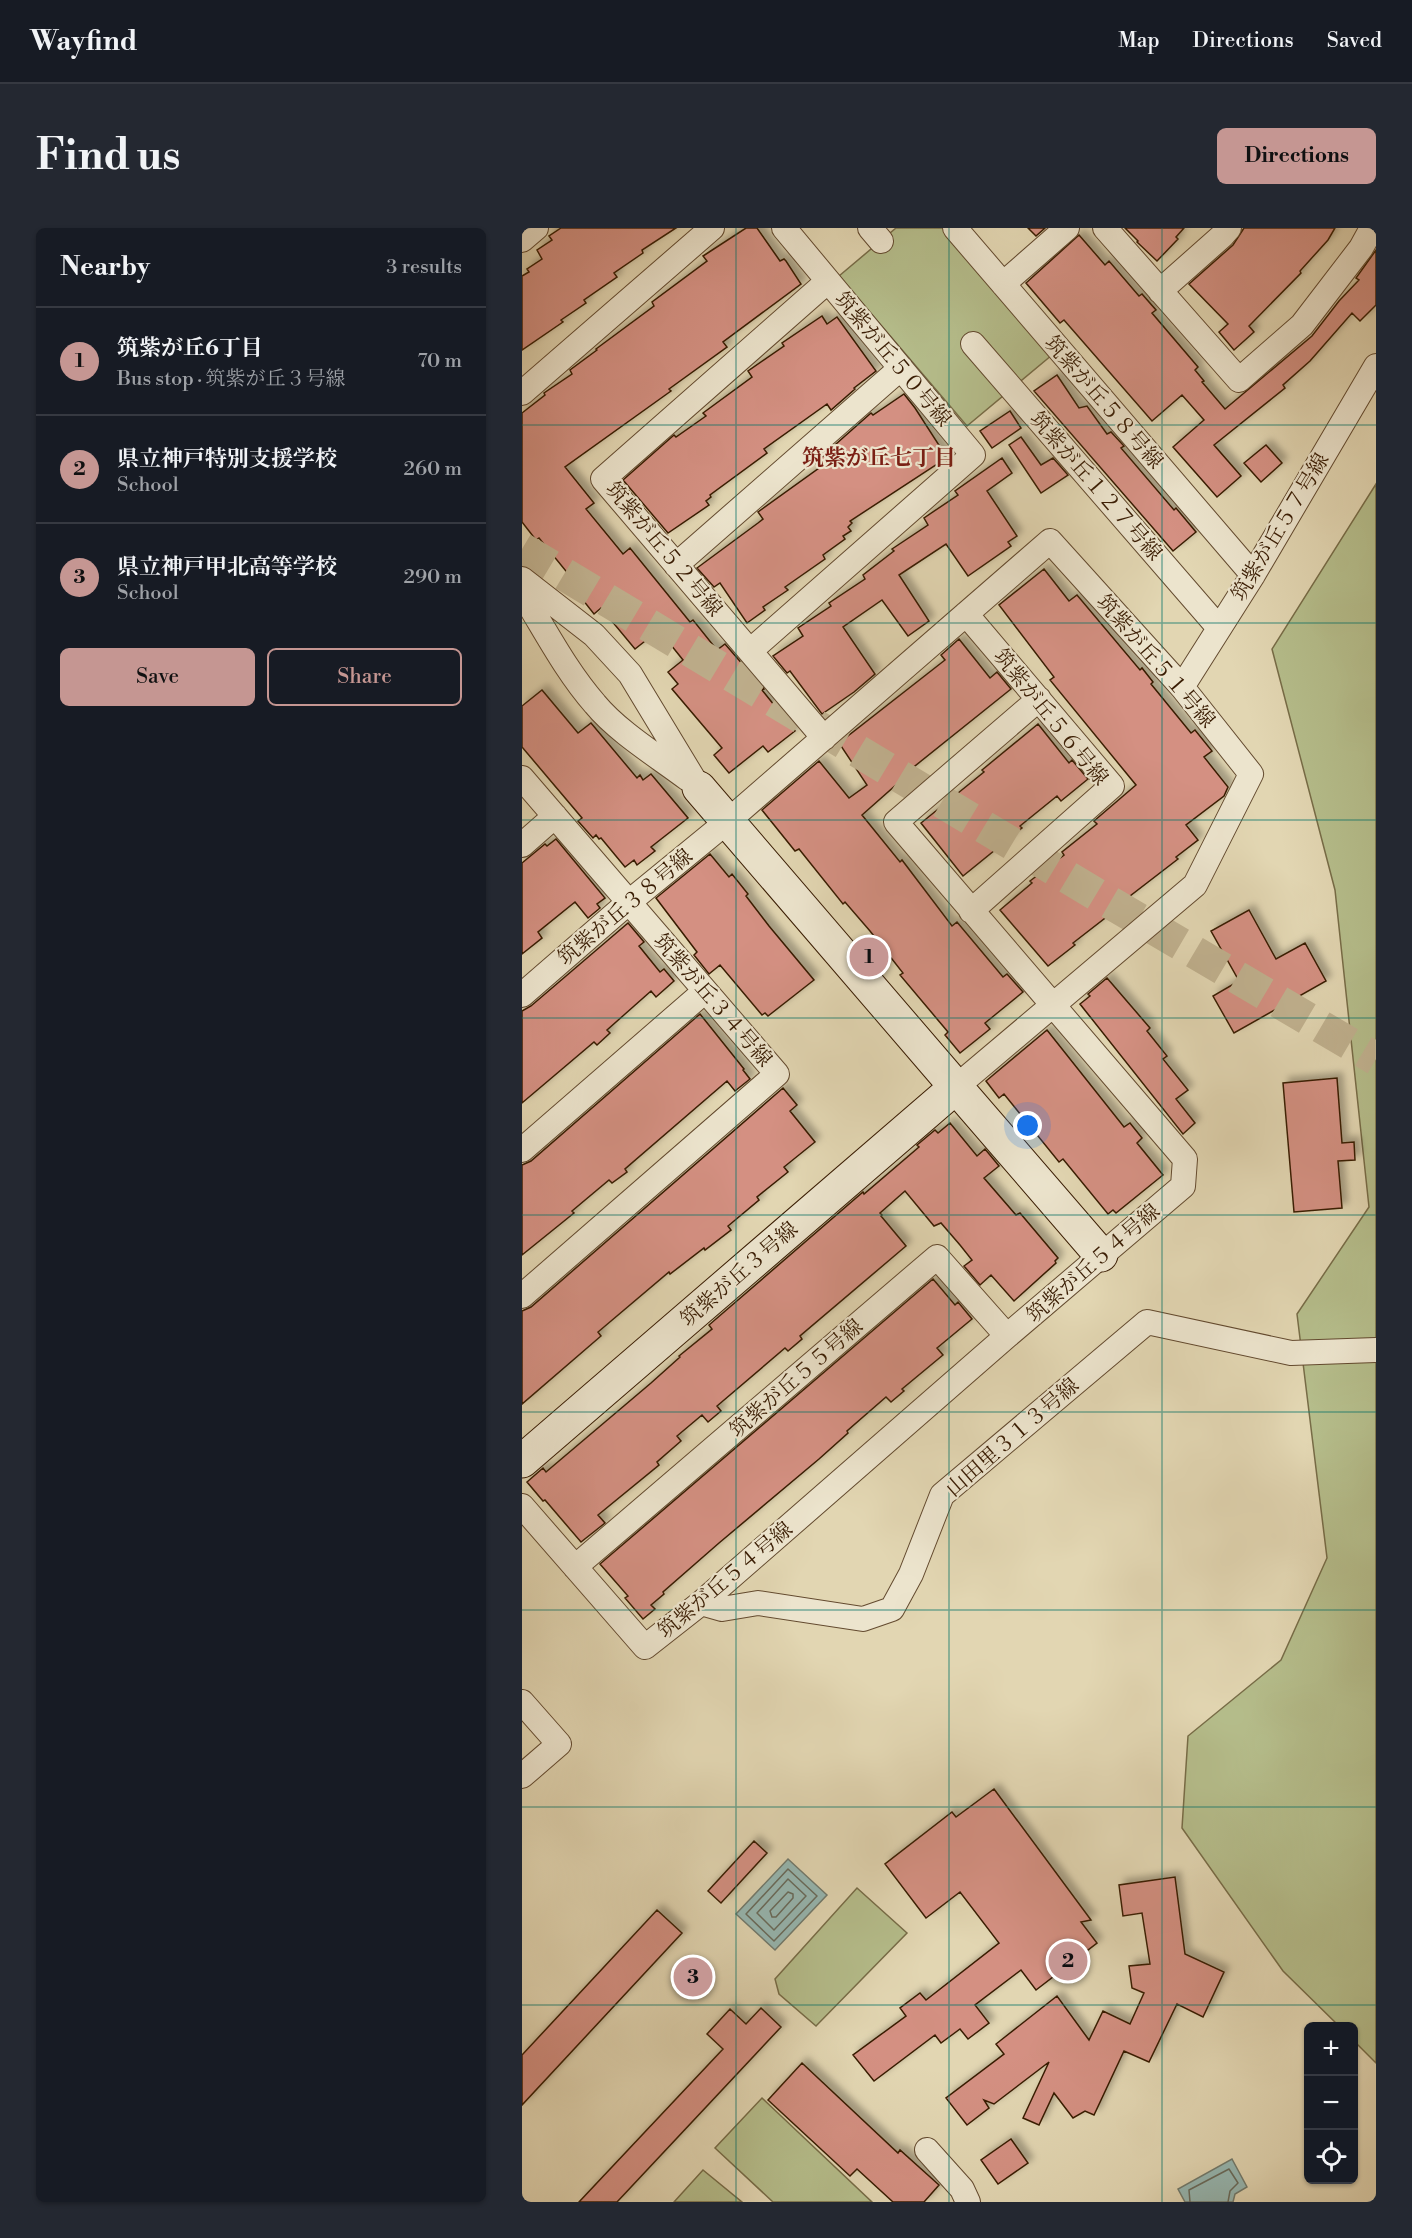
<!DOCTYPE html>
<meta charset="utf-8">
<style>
:root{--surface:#171b24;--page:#242831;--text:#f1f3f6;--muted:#9ea1a6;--line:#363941;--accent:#c59692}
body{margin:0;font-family:"Libre Bodoni","Noto Serif JP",serif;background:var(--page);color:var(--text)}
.controls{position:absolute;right:18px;bottom:18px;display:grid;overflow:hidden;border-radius:9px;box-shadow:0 2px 4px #0004}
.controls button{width:54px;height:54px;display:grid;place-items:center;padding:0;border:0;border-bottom:2px solid var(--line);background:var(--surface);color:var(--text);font:30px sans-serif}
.you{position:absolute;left:506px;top:898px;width:21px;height:21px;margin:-15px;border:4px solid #fff;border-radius:50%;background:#1a73e8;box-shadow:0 0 0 9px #1a73e833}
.badge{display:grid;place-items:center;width:39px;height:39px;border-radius:50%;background:var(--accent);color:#111;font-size:20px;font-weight:700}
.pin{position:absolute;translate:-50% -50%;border:3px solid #fff;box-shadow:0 2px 6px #0006}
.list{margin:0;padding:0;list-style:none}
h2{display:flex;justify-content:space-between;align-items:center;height:78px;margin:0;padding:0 24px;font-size:26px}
h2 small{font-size:20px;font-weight:400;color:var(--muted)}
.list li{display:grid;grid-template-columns:39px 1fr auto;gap:18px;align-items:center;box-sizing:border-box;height:108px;padding:0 24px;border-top:2px solid var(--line)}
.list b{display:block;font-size:22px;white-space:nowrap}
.list p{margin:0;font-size:20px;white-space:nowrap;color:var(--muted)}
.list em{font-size:20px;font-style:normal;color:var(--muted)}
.actions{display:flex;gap:12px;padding:18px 24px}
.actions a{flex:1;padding:14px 0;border:2px solid var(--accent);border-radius:9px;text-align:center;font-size:21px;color:var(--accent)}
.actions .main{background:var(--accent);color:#111}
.icon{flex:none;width:33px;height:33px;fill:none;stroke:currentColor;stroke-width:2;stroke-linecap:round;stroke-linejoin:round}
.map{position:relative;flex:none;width:854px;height:1974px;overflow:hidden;border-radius:9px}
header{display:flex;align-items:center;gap:36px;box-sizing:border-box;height:84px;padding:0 30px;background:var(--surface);border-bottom:2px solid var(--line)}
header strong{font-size:28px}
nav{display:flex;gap:33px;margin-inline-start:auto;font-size:21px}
.intro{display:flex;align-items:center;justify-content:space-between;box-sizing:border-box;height:144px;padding:0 36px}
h1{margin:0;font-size:42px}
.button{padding:15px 27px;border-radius:9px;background:var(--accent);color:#111;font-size:21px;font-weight:700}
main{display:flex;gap:36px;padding:0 36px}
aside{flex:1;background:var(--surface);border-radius:9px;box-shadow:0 2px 4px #0004}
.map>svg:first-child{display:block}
.green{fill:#b5bd8b;stroke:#776c47;stroke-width:1.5}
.water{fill:#96b8b3;stroke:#717a6d;stroke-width:1.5}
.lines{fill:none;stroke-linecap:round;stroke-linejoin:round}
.shore{stroke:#686a5b;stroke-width:1.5}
.building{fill:#d49082;stroke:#391c03;stroke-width:1.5;filter:url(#shadow)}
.secondary-tunnel{stroke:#c0b18f;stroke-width:33;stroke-dasharray:33 16;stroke-linecap:butt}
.street-casing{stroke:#634a2f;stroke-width:26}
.secondary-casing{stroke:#391c03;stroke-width:35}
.street{stroke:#ece4cd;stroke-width:24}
.secondary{stroke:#ece4cd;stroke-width:33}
.grid{fill:none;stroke:#0f766e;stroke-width:1.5;stroke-opacity:0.55}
.labels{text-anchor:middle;stroke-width:4.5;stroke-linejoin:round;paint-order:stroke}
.street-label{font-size:21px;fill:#391c03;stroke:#ece4cd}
.neighbourhood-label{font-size:22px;font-weight:bold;fill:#7a1f14;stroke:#ece4cd}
</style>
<header>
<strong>Wayfind</strong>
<nav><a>Map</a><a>Directions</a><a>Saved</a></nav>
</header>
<div class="intro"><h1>Find us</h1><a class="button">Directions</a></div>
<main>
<aside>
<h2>Nearby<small>3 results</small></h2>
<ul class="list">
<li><span class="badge">1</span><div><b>筑紫が丘6丁目</b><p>Bus stop · 筑紫が丘３号線</p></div><em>70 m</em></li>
<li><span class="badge">2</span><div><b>県立神戸特別支援学校</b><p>School</p></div><em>260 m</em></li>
<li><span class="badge">3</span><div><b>県立神戸甲北高等学校</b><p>School</p></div><em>290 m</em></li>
</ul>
<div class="actions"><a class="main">Save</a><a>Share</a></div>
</aside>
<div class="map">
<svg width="854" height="1974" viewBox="0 0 854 1974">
<defs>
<filter id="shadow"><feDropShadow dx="5.5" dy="-5.5" stdDeviation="3" flood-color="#0004"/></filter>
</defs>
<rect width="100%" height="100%" fill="#e2d6b2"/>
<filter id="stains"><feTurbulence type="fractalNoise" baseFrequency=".00333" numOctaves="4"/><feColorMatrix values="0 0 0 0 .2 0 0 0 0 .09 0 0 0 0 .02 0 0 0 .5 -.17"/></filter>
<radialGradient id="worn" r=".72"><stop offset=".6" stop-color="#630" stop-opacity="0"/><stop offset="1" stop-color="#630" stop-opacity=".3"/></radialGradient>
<path class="green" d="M 374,0 L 422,0 L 530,127 L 445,198 L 317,48 Z
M 854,256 L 854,1835 L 832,1813 L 832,1798 L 817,1798 L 761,1743 L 660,1600 L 666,1508 L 759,1432 L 805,1330 L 775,1086 L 847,979 L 813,662 L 750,421 Z
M 335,1660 L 385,1705 L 294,1798 L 257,1766 L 253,1751 Z
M 240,1870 L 350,1974 L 251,1974 L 193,1920 Z
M 181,1942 L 220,1974 L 152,1974 Z"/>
<path class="water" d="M 266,1631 L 305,1667 L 253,1722 L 214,1686 Z
M 710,1931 L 725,1959 L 713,1966 L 711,1974 L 663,1974 L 656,1961 Z"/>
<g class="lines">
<path class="shore" d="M 266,1641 L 295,1668 L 252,1713 L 224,1686 Z
M 266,1651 L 284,1668 L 252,1702 L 235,1685 Z
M 266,1664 L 271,1666 L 271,1670 L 254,1689 L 250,1689 L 248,1683 Z
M 668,1974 L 667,1962 L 707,1941 L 716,1955 L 708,1963 L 706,1974"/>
</g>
<path class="building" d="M 39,0 L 154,0 L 120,22 L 121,25 L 92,45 L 95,49 L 62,72 L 64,75 L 39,92 L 41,94 L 0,122 L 0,48 L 7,44 L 5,41 L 20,31 L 15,22 L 30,12 L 27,8 Z
M 224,0 L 235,0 L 258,33 L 262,31 L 264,33 L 279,56 L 201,114 L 205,119 L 147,161 L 149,163 L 43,239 L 72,275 L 64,281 L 101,326 L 108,320 L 168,394 L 171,392 L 195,422 L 203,416 L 242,461 L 240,462 L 273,503 L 246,524 L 241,518 L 207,545 L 192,527 L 200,520 L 150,461 L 156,456 L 146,444 L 161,432 L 137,402 L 113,421 L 79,380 L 72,386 L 53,362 L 57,359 L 17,310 L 14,312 L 0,294 L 0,185 L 23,167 L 22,165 L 50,146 L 48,142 L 75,122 L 74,121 L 132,78 L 130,74 L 185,33 L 181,28 Z
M 506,0 L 523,0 L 514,8 Z
M 603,0 L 662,0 L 654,9 L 656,11 L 635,33 L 615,14 L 616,13 Z
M 722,0 L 813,0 L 806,12 L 778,43 L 779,45 L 727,98 L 732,104 L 712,122 L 697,104 L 706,96 L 667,56 L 711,17 Z
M 557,7 L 583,37 L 587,33 L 617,68 L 620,66 L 634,82 L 630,85 L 676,139 L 673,142 L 682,153 L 680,154 L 703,181 L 790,108 L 817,73 L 837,52 L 834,50 L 854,22 L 854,77 L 838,93 L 830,85 L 788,133 L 761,157 L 763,160 L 692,217 L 719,248 L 695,269 L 651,219 L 682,192 L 660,167 L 630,193 L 542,92 L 538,95 L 504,55 Z
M 300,88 L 305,96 L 315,89 L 354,143 L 332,160 L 333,161 L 309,182 L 305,176 L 242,221 L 245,225 L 188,267 L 189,269 L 184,273 L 187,277 L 146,305 L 101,252 L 152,207 L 154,209 L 184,188 L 181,185 L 230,149 L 226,143 L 262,118 L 260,115 Z
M 535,147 L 557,180 L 565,178 L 585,206 L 589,204 L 602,218 L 599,220 L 652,282 L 654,280 L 674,304 L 651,323 L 512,163 Z
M 382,166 L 393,180 L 424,228 L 416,234 L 417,235 L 328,293 L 330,295 L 326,299 L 329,303 L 321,308 L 323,311 L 301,327 L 303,331 L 263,359 L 266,362 L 241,379 L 243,382 L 225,395 L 198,355 L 192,359 L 175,340 L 236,295 L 241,291 L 236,284 L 297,240 L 293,234 L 316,218 L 314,216 L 349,185 L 351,187 Z
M 488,183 L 499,200 L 470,220 L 458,203 Z
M 499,209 L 519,237 L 531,230 L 546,247 L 519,265 L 487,217 Z
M 744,217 L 760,235 L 739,254 L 722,235 Z
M 480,230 L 490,245 L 465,263 L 495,308 L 486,314 L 489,318 L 446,348 L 424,316 L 377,347 L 407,393 L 386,408 L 360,372 L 321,399 L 353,446 L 332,464 L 300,486 L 268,443 L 265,445 L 251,428 L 281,408 L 276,400 L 309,378 L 307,375 L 343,351 L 341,347 L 372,323 L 370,321 L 406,297 L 402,290 L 436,267 L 433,263 Z
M 522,341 L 547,373 L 555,367 L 618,442 L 620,440 L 631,454 L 629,456 L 669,505 L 673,502 L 690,523 L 682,529 L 706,559 L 702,568 L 664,597 L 676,612 L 654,629 L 656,631 L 586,685 L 587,687 L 551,715 L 553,717 L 526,738 L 478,682 L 510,655 L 508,653 L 542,627 L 540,624 L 575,596 L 572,593 L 614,557 L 528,452 L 532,449 L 477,377 Z
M 437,411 L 468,450 L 475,444 L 489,461 L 383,546 L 384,548 L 340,587 L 378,634 L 380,632 L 430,698 L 435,694 L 481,749 L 485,746 L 501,764 L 463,795 L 468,801 L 438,825 L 423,807 L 426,804 L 378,747 L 381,745 L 348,703 L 323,674 L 321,676 L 277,621 L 273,623 L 240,582 L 297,533 L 327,570 L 345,557 L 317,515 L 423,432 L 419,427 Z
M 20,462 L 56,505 L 69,495 L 115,550 L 118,547 L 121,552 L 129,546 L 166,590 L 129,619 L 133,623 L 115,637 L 112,632 L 103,639 L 79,610 L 77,611 L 74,607 L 71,610 L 56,593 L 60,590 L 0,519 L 0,478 Z
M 516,496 L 547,535 L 550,532 L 566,551 L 539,573 L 535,568 L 498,598 L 500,600 L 441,648 L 399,595 L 462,544 L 460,542 Z
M 34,611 L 83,670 L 75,676 L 78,680 L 66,690 L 53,674 L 16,704 L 20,710 L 0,726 L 0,635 L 23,616 L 25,618 Z
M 188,626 L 207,649 L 210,646 L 226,666 L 224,668 L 247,698 L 292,752 L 246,788 L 243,785 L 240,787 L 198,737 L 187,746 L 172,727 L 175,724 L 134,670 Z
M 727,682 L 754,731 L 783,715 L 804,753 L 712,805 L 691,768 L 717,753 L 689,703 Z
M 106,695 L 122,714 L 117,718 L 138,744 L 142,741 L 152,753 L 134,769 L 129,763 L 85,802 L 88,805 L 75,817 L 72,814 L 0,875 L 0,783 L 9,778 Z
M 585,750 L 628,800 L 625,803 L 645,828 L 641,831 L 666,862 L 654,871 L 673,895 L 661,906 L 558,776 L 568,768 L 566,766 Z
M 178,786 L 222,841 L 221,842 L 228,851 L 213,863 L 205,853 L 103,941 L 105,944 L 90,955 L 87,952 L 50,983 L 52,985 L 0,1027 L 0,937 L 9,933 Z
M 525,802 L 602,899 L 608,895 L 620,910 L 615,915 L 641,947 L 594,985 L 591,982 L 586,986 L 541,931 L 537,934 L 482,866 L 477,870 L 464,853 Z
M 815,850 L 820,915 L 832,914 L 833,932 L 816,933 L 820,980 L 772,984 L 761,855 Z
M 261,860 L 275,877 L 268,883 L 293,914 L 262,939 L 266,944 L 235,969 L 237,972 L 206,998 L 209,1002 L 183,1022 L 182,1020 L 148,1046 L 147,1044 L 76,1104 L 79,1108 L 0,1176 L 0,1083 L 9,1079 Z
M 428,895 L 455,928 L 463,921 L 477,938 L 462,950 L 494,987 L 498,985 L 536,1030 L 533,1033 L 534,1035 L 492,1073 L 469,1047 L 458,1057 L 442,1038 L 450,1032 L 438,1017 L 419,995 L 412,998 L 383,963 L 358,985 L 360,987 L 359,988 L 384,1018 L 278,1108 L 280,1111 L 266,1123 L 263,1120 L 195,1178 L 199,1183 L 186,1194 L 180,1187 L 155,1208 L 159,1213 L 135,1234 L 137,1237 L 76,1287 L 83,1295 L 59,1314 L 23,1272 L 21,1273 L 5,1254 L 21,1240 L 24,1244 L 129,1155 L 158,1129 L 157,1128 L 190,1101 L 187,1097 L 341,964 L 342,966 L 397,919 L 395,917 L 413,902 L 416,905 Z
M 411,1051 L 433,1077 L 436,1074 L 450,1091 L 415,1120 L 421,1127 L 380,1161 L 382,1163 L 369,1174 L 364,1169 L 325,1203 L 326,1205 L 297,1231 L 197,1315 L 141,1364 L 142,1366 L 129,1377 L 133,1381 L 121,1391 L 103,1370 L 106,1368 L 78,1336 Z
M 472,1561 L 569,1692 L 559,1694 L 575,1715 L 514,1762 L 499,1742 L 453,1777 L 467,1795 L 446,1811 L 438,1801 L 419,1815 L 413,1807 L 352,1853 L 331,1827 L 384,1788 L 378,1780 L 398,1765 L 404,1772 L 477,1715 L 438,1664 L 404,1690 L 363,1636 L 430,1584 L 434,1589 Z
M 232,1613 L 245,1625 L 199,1675 L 186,1663 Z
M 653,1649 L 663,1726 L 702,1744 L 681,1789 L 655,1776 L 627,1834 L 602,1823 L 572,1887 L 563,1883 L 551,1890 L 532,1865 L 517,1897 L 501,1890 L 527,1834 L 472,1876 L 462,1872 L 467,1880 L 445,1897 L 424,1870 L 482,1826 L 474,1816 L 535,1768 L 567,1812 L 581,1783 L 608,1796 L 622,1765 L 610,1760 L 607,1738 L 628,1736 L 620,1685 L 601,1688 L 597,1657 Z
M 135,1682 L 160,1705 L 0,1877 L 0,1827 Z
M 239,1780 L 259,1799 L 95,1974 L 57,1974 L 201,1821 L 185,1806 L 208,1781 L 224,1796 Z
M 280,1835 L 376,1925 L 378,1922 L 417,1957 L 402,1974 L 371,1974 L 335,1941 L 328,1948 L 246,1872 Z
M 489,1911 L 506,1935 L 476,1956 L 459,1932 Z"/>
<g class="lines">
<path class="secondary-tunnel" d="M 0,321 L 577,668 L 854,831"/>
<g class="street-casing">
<path id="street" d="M 348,0 L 359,13
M 433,0 L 731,347
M 583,0 L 717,152 L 780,97 L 839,20 L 850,0
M 0,12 L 14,0
M 481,56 L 545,0
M 638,63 L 700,8 L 707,0
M 451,116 L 697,400
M 0,165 L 190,0
M 154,337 L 379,140
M 0,351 L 72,407 L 108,446 L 177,560
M 0,365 C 23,402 44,443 73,476 C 96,504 137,529 166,551
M 444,386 L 590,558 L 449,683
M 228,423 L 451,227 L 262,0
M 660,459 L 731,347 L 854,138
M 302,510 L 81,251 L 306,53
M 0,550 L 255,846 L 0,1068
M 0,617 L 33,588
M 0,767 L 107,674 L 206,593 L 528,313 L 660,459 L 729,546 L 673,657 L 434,859
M 0,922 L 183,763
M 0,1278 L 123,1419 L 179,1375 L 485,1108 L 661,958 L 663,931 L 374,594 L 517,471
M 53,1339 L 415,1029 L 485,1108
M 179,1375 L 200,1381 L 236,1375 L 341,1391 L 370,1381 L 389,1346 L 420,1267 L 625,1094 L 769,1125 L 854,1122
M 0,1474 L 37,1516 L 0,1548
M 405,1922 L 440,1961 L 446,1974"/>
</g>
<g class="secondary-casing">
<path id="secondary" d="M 434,859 L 579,1027
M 0,1233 L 434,859 L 177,560"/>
</g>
<use href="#street" class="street"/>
<use href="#secondary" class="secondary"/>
</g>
<path class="grid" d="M 214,0 L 214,1974M 427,0 L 427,1974M 640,0 L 640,1974M 0,197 L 854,197M 0,395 L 854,395M 0,592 L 854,592M 0,790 L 854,790M 0,987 L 854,987M 0,1184 L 854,1184M 0,1382 L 854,1382M 0,1579 L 854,1579M 0,1777 L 854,1777"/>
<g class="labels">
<g class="street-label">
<text transform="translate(371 131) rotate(50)" y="7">筑紫が丘５０号線</text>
<text transform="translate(582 174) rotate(49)" y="7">筑紫が丘５８号線</text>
<text transform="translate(574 258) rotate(49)" y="7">筑紫が丘１２７号線</text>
<text transform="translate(758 299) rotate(-59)" y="7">筑紫が丘５７号線</text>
<text transform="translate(142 321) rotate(50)" y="7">筑紫が丘５２号線</text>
<text transform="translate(634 433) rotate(49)" y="7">筑紫が丘５１号線</text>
<text transform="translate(529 489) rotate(51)" y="7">筑紫が丘５６号線</text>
<text transform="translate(103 679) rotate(-40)" y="7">筑紫が丘３８号線</text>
<text transform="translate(191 772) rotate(49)" y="7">筑紫が丘３４号線</text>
<text transform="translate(571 1035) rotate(-41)" y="7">筑紫が丘５４号線</text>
<text transform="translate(217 1046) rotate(-41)" y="7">筑紫が丘３号線</text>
<text transform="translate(274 1150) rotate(-41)" y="7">筑紫が丘５５号線</text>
<text transform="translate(490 1209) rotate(-41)" y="7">山田里３１３号線</text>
<text transform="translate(203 1352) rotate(-40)" y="7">筑紫が丘５４号線</text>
</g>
<g class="neighbourhood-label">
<text x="357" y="237">筑紫が丘七丁目</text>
</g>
</g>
<rect width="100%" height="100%" filter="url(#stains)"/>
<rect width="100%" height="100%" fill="url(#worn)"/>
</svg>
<div class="controls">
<button>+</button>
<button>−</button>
<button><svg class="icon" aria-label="locate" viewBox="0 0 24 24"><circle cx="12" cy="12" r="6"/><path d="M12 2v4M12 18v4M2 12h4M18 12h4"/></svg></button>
</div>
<div class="you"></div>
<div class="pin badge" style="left:347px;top:729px">1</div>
<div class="pin badge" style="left:546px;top:1733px">2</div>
<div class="pin badge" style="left:171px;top:1749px">3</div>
</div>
</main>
